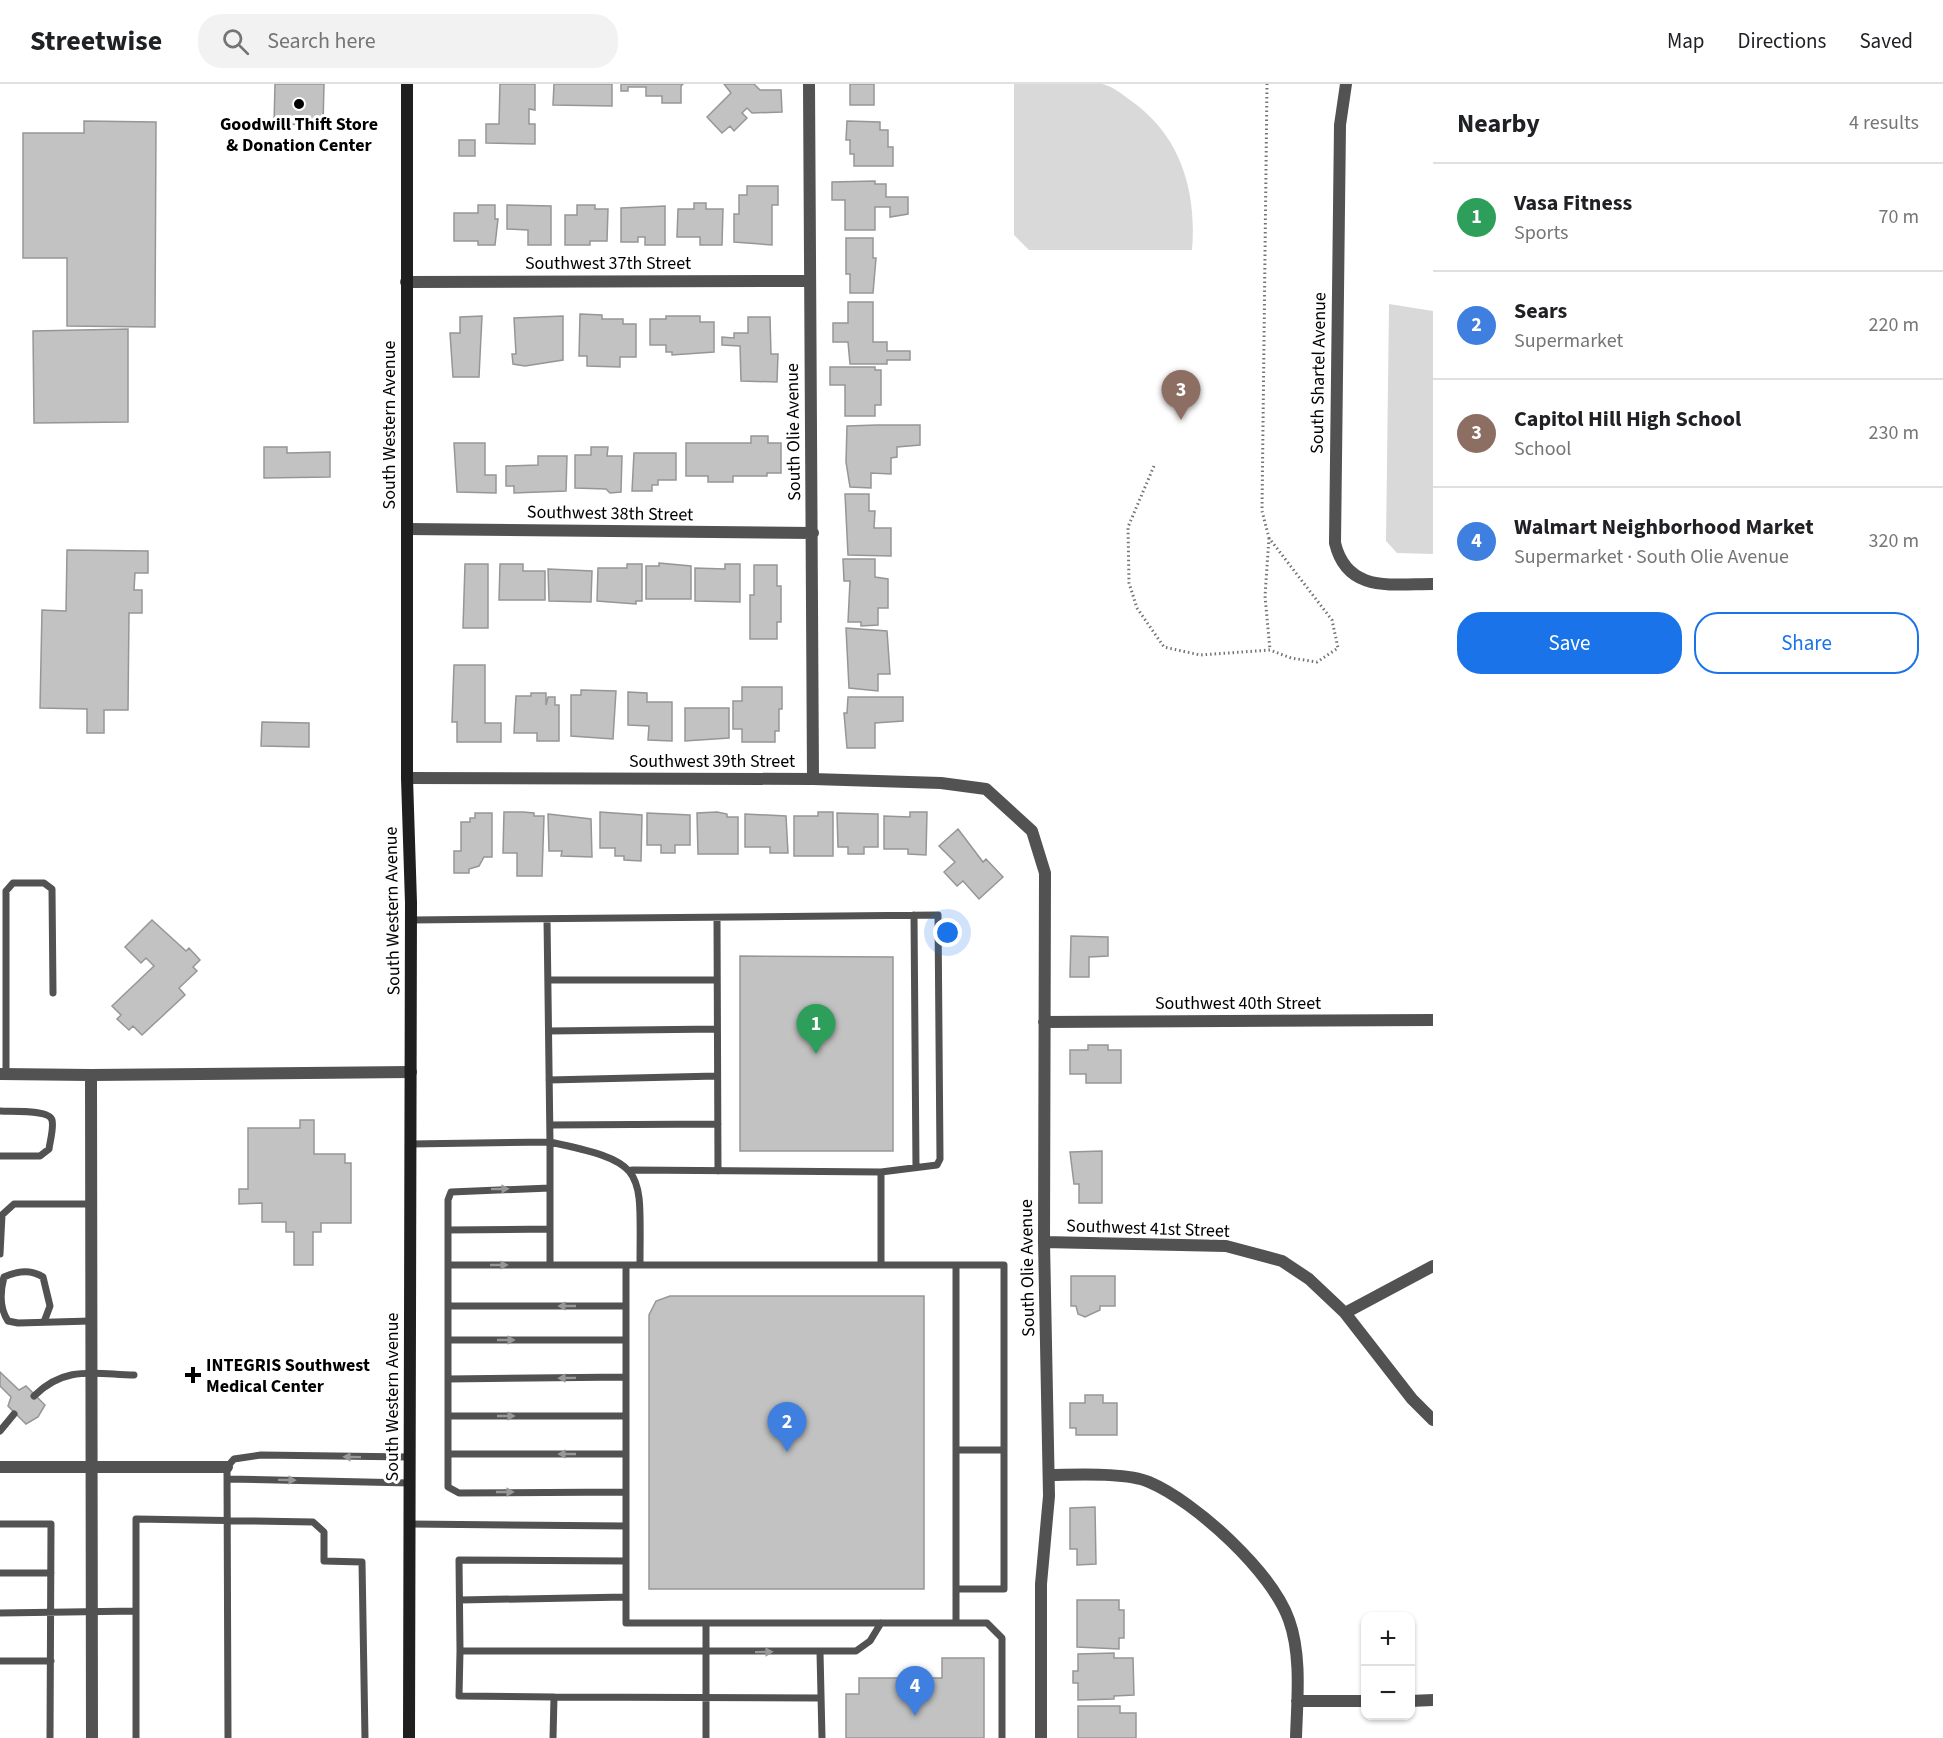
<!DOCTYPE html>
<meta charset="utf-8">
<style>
:root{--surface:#fff;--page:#f2f2f2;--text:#202124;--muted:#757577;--line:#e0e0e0;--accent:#1a73e8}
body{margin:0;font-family:"Source Sans 3",sans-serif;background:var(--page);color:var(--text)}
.controls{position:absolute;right:18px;bottom:18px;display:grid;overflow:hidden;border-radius:12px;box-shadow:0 2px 4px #0004}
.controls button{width:54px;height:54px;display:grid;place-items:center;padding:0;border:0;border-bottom:2px solid var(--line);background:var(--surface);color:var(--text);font:30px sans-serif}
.you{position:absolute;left:948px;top:849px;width:21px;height:21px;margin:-15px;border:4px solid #fff;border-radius:50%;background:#1a73e8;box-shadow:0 0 0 9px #1a73e833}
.badge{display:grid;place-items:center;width:39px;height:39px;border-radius:50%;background:var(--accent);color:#fff;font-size:20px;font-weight:700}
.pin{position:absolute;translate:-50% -50px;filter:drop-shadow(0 2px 3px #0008)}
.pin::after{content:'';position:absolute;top:32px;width:21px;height:18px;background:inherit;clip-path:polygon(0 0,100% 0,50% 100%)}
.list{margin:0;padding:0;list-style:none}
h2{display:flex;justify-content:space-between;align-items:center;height:78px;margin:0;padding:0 24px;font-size:26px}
h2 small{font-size:20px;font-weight:400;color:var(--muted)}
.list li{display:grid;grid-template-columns:39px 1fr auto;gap:18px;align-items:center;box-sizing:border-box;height:108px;padding:0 24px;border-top:2px solid var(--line)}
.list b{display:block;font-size:22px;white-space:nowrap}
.list p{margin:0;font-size:20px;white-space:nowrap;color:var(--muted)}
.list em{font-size:20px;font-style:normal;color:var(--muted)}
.actions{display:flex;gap:12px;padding:18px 24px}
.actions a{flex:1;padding:14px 0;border:2px solid var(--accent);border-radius:24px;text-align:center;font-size:21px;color:var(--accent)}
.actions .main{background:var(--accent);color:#fff}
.icon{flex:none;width:33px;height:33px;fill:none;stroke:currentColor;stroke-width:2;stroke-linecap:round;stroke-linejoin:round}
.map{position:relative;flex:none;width:1433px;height:1654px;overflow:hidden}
header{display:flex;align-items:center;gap:36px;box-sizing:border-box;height:84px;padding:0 30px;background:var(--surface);border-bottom:2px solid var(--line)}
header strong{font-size:28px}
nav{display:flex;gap:33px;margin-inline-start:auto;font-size:21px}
.search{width:420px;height:54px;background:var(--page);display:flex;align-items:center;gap:15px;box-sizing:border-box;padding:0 21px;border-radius:24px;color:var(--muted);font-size:22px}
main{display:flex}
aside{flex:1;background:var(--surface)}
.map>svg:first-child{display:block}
.green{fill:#d9d9d9}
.building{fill:#c2c2c2;stroke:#969696;stroke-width:1.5}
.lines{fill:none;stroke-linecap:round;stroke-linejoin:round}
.path{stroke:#747474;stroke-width:3;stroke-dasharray:1.5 3;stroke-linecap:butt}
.service{stroke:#525252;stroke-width:7}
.minor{stroke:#525252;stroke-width:12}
.secondary{stroke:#1f1f1f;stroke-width:12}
.oneway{fill:#979797}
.poi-dot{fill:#000;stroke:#fff;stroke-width:2}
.labels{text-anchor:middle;stroke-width:6;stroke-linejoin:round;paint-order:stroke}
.poi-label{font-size:18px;font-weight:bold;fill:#000;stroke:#fff}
.street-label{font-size:18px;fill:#000;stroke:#fff}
</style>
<header>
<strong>Streetwise</strong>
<div class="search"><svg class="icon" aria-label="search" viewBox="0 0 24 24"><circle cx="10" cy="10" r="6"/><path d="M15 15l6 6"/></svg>Search here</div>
<nav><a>Map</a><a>Directions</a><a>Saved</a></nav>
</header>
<main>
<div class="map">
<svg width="1433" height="1654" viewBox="0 0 1433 1654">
<rect width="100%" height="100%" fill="#fff"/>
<path class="green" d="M 1014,0 C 1036,0 1084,0 1102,0 C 1112,2 1122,10 1130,16 C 1181,51 1197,108 1192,166 L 1029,166 L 1014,151 Z
M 1389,220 L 1433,227 L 1433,470 L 1397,469 L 1386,457 Z"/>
<path class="building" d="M 275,0 L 324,0 L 323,41 L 274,40 Z
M 500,0 L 535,0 L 535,26 L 529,25 L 529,40 L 535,40 L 535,60 L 486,59 L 486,40 L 499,40 Z
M 554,0 L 612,0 L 612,22 L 553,21 Z
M 621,0 L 683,0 L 681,2 L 681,19 L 662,19 L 662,12 L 646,12 L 646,3 L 628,3 L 628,7 L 621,7 Z
M 754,0 L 760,6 L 781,6 L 782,28 L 752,29 L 747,24 L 742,29 L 747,34 L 734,47 L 730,42 L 722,49 L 707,33 L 731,9 L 724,0 Z
M 850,0 L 874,0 L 874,21 L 850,21 Z
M 84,37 L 156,38 L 155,243 L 67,242 L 67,174 L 23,174 L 23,49 L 84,49 Z
M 847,37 L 880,38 L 880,46 L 888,46 L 888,63 L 893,63 L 893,82 L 854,82 L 854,70 L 850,70 L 850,56 L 846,56 Z
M 459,56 L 475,56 L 475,72 L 459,72 Z
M 875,97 L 875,100 L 886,100 L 886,113 L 908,113 L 908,130 L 890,133 L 890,123 L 875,123 L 875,146 L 845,146 L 845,116 L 832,116 L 832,98 Z
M 747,102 L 778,102 L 778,121 L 772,121 L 772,161 L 734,158 L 734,130 L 739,130 L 739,111 L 747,111 Z
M 694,119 L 706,119 L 706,125 L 723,125 L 722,161 L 700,161 L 700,153 L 677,153 L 678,125 L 694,125 Z
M 478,121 L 495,121 L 495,135 L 498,135 L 495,161 L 478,161 L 478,157 L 454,157 L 454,129 L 478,129 Z
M 507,121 L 551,122 L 551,161 L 528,161 L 528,146 L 507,145 Z
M 577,121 L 595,121 L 595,125 L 608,125 L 607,157 L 590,157 L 590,161 L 565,161 L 565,131 L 577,131 Z
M 665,122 L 665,161 L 645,161 L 645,153 L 638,153 L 638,158 L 621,158 L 621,124 Z
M 846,154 L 873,154 L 873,174 L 876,174 L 873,209 L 850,209 L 850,190 L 846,190 Z
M 848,218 L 873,218 L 873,258 L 887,258 L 887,267 L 910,267 L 910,276 L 887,276 L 887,280 L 850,280 L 848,258 L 833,258 L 833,239 L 848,239 Z
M 580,230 L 602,231 L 602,235 L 623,235 L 623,240 L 636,240 L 636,273 L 620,273 L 620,283 L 587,282 L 587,272 L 579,272 Z
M 482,232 L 479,293 L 453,293 L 450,249 L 460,249 L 460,233 Z
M 563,232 L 563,276 L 525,282 L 513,280 L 512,270 L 516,270 L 514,234 Z
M 666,232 L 700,232 L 700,238 L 714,238 L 714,268 L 672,271 L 672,268 L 666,268 L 666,261 L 650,261 L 650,235 L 666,235 Z
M 748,233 L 770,233 L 771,270 L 778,270 L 777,298 L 741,297 L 740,262 L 722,261 L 722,253 L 734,254 L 734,249 L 748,249 Z
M 128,245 L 128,338 L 34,339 L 33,247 Z
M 830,283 L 875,283 L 875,286 L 881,286 L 881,321 L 875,321 L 875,332 L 845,332 L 845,301 L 830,301 Z
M 877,341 L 920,341 L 920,361 L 897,363 L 897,373 L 891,374 L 891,390 L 871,389 L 871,404 L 850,403 L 846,378 L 847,342 Z
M 751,352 L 768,352 L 768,359 L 781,359 L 781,389 L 767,389 L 767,392 L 733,392 L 733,398 L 708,398 L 708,392 L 686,392 L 686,359 L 751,359 Z
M 454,359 L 485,359 L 485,391 L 496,391 L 496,409 L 457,408 Z
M 264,363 L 287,363 L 287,369 L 330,368 L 330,393 L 264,394 Z
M 591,363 L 608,363 L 607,372 L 622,372 L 621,408 L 610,409 L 606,405 L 575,404 L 575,371 L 591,371 Z
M 634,369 L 676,369 L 676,396 L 658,396 L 658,401 L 652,401 L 652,407 L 632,407 Z
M 538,372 L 567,372 L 566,407 L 514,409 L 514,402 L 506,402 L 506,382 L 538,381 Z
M 845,410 L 869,410 L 869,427 L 875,427 L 874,444 L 891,444 L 891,472 L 848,471 Z
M 67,466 L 148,467 L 148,489 L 135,489 L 134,506 L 142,506 L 142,529 L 129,529 L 128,626 L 104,626 L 104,649 L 87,649 L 87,625 L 40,624 L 42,526 L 66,527 Z
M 843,475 L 875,475 L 875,493 L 888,495 L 888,524 L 878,524 L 878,541 L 861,542 L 861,538 L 848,538 L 850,497 L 844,497 Z
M 659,479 L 691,482 L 691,515 L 646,515 L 646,482 L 659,482 Z
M 465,480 L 488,480 L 488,544 L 463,544 Z
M 500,480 L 523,480 L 523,487 L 545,487 L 545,516 L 499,516 Z
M 627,480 L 642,480 L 642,517 L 636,517 L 636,520 L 597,517 L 598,484 L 627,484 Z
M 725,480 L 740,480 L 740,518 L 695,517 L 695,484 L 725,485 Z
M 754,481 L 777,481 L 777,502 L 781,502 L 781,538 L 777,538 L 777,555 L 750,555 L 750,511 L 754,511 Z
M 548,485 L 592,487 L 591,518 L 549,517 Z
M 846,544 L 887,547 L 890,590 L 878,590 L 878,607 L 849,604 Z
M 454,581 L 485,581 L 485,639 L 501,639 L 501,658 L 457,658 L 457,638 L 452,638 Z
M 742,603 L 782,603 L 782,625 L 779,625 L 779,647 L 775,647 L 775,658 L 742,658 L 742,645 L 733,645 L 733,617 L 742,617 Z
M 581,606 L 616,607 L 613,655 L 571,652 L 571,611 L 581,611 Z
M 628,608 L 647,609 L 647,618 L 672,618 L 672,657 L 648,656 L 649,642 L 628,641 Z
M 531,609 L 546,609 L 546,621 L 548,613 L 555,613 L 555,621 L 559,621 L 559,657 L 537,657 L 537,649 L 514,649 L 516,612 L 531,612 Z
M 848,613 L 903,613 L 903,637 L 875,639 L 875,664 L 847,664 L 844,629 L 847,629 Z
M 685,624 L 729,624 L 729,654 L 685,657 Z
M 262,638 L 309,639 L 309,663 L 261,662 Z
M 504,728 L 523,728 L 534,729 L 534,732 L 544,732 L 542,792 L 517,792 L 517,769 L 503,769 Z
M 600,728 L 642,731 L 641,777 L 624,776 L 624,772 L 615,772 L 615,764 L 600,764 Z
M 717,728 L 727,730 L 727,733 L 738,733 L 738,770 L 698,770 L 697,729 Z
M 818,728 L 833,728 L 833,772 L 794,772 L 794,732 L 818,732 Z
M 910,728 L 927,728 L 926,771 L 908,770 L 908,765 L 884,765 L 884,732 L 910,733 Z
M 475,729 L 492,729 L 492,773 L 484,773 L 479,782 L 469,785 L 469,789 L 454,789 L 454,767 L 461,767 L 461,738 L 470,738 L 470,734 L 475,734 Z
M 647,729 L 690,731 L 690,761 L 675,761 L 675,769 L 661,769 L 661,761 L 647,761 Z
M 837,729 L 878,730 L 878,763 L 864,763 L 864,770 L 848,770 L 848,763 L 838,763 Z
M 548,730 L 591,735 L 592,773 L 561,772 L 562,767 L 549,767 Z
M 745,730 L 786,732 L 788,769 L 770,769 L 770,763 L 745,763 Z
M 958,745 L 983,778 L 986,775 L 1003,793 L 979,815 L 963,797 L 957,802 L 944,788 L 955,778 L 939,762 Z
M 152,836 L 186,867 L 189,864 L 200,876 L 193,883 L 197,887 L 179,904 L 185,911 L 142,951 L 133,942 L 129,946 L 117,935 L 121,931 L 112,922 L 154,882 L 146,874 L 141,879 L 125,863 Z
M 1071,852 L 1108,853 L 1108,872 L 1089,873 L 1089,893 L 1070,893 Z
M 740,872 L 893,873 L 893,1067 L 740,1067 Z
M 1088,961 L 1108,961 L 1108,966 L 1121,966 L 1121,999 L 1086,999 L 1086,990 L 1070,990 L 1070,966 L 1088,966 Z
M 300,1036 L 314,1036 L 314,1070 L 345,1070 L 345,1079 L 351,1079 L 351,1139 L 321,1139 L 321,1148 L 313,1148 L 313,1181 L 294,1181 L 294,1148 L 286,1148 L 286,1138 L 262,1138 L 262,1119 L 239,1120 L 239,1105 L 248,1105 L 248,1044 L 300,1044 Z
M 1102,1067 L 1102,1119 L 1079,1119 L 1079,1100 L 1074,1100 L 1070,1068 Z
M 1071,1192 L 1115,1192 L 1115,1222 L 1100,1222 L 1100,1226 L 1085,1233 L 1078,1230 L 1076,1222 L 1071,1222 Z
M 670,1212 L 924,1212 L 924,1505 L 649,1505 L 649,1231 L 656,1217 Z
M 0,1288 L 19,1306 L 26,1302 L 45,1321 L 38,1333 L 26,1340 L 8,1322 L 11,1313 L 0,1302 Z
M 1085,1311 L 1103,1311 L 1103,1319 L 1117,1319 L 1117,1351 L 1076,1351 L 1076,1344 L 1070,1344 L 1070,1319 L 1085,1319 Z
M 1095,1423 L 1096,1480 L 1077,1481 L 1077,1465 L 1070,1465 L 1070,1424 Z
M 1077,1516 L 1119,1516 L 1119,1526 L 1124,1526 L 1124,1554 L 1119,1554 L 1119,1565 L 1077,1563 Z
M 1114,1569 L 1114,1574 L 1133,1574 L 1134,1611 L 1114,1612 L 1114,1615 L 1078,1616 L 1078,1599 L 1073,1599 L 1073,1587 L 1078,1587 L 1078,1570 Z
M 942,1574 L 984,1574 L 984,1654 L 846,1654 L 846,1610 L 859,1610 L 859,1594 L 942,1594 Z
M 1078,1622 L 1120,1622 L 1120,1629 L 1136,1629 L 1136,1654 L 1078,1654 Z"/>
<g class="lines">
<path class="path" d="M 1154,382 L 1128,443 L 1129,499 L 1137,524 L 1164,563 L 1200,571 L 1270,566 L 1291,574 L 1317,578 L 1338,564 L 1332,536 L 1269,454 L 1262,427 L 1267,0
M 1269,454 L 1265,512 L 1270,566"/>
<path class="service" d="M 914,831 L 916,1083
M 717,834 L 718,1087
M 547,835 L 550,1058 C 649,1079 640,1085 640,1181
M 411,836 L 938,831 L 940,1075 L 937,1081 L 881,1088 L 881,1181
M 548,896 L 717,896
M 549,947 L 717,945
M 6,990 L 6,807 L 13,799 L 44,799 L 52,805 L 53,909
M 549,996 L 717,992
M 0,1027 C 10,1028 49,1025 52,1036 C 54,1044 50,1057 49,1065 L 40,1072 L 0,1072
M 550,1041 L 718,1040
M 410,1060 L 550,1058 L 550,1181 L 1004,1181 L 1004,1505 L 956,1505
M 632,1086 L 881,1088
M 550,1104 L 451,1108 L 448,1116 L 448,1403 L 459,1409 L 626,1408
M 448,1146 L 549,1145
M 0,1170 L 2,1131 L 14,1120 L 91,1120
M 448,1181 L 550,1181
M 626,1181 L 626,1539 L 987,1539 L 1002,1554 L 1002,1654
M 956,1181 L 956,1539
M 448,1222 L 626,1222
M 44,1238 L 50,1222 L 43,1193 C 31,1185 17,1187 4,1193 C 0,1208 0,1225 8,1237 L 18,1239 L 91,1237
M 448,1256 L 626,1256
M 448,1295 L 626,1293
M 34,1312 C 65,1281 94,1290 134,1291
M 448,1332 L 626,1332
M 0,1347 L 14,1330
M 956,1366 L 1004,1366
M 448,1370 L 626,1370
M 228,1395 L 410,1399
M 0,1440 L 51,1440 L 50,1654
M 410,1440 L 626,1442
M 0,1489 L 51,1489
M 460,1516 L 626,1513
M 0,1529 L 136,1527
M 706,1539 L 706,1654
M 460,1567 L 459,1476 L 626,1477
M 820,1568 L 822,1654
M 0,1577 L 51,1577
M 554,1613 L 459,1612 L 460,1567 L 856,1567 L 870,1557 L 881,1539
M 136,1654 L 136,1435 L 313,1438 L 324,1448 L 324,1477 L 362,1478 L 365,1654
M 228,1654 L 227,1383 L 234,1375 L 261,1371 L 410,1373
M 553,1654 L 554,1613 L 821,1614"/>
<path class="minor" d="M 809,0 L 813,695
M 1346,0 L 1340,41 L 1335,459 C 1347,509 1391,500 1433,500
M 406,198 L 809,197
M 407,445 L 813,449
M 407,694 L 813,695 L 941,699 L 986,705 L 1032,747 L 1045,789 L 1044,1158 L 1049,1412 L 1041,1500 L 1041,1654
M 1044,938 L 1433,936
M 0,990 L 91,991
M 1044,1158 L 1226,1162 L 1282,1177 L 1309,1195 L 1345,1229 L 1412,1315 L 1433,1336
M 1345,1229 L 1433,1182
M 0,1383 L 227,1383
M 1049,1391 C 1075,1391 1126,1388 1149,1398 C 1196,1418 1272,1488 1289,1536 C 1302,1572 1297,1617 1296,1654
M 1297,1617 L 1366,1617
M 1410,1617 L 1433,1616
M 92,1654 L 91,991 L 411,988"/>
<path class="secondary" d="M 407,0 L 407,694 L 411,819 L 409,1654"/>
</g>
<defs><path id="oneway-solid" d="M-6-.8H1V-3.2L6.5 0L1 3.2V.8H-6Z" transform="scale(1.5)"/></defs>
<g class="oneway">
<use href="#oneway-solid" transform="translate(500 1105) rotate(-1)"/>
<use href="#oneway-solid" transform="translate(499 1181)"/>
<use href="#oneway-solid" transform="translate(567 1222) rotate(-180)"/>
<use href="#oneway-solid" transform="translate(506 1256)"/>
<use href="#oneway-solid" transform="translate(567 1294) rotate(179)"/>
<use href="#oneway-solid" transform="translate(506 1332)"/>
<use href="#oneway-solid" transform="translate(567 1370) rotate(-180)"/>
<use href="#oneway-solid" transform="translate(352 1373) rotate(-179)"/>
<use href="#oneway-solid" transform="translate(287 1396) rotate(1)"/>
<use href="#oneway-solid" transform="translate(505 1408)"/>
<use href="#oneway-solid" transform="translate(764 1568) rotate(-1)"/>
</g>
<g class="poi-dot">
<circle cx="299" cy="20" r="6"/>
<path d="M190 1282h6v6h6v6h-6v6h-6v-6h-6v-6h6z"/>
</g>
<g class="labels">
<g class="poi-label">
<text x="299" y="46">Goodwill Thift Store<tspan x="299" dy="21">&amp; Donation Center</tspan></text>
<text x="206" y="1287" text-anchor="start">INTEGRIS Southwest<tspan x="206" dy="21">Medical Center</tspan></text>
</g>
<g class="street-label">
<text x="608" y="185">Southwest 37th Street</text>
<text transform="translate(1318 289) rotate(-89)" y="6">South Shartel Avenue</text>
<text transform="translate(389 341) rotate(-90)" y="6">South Western Avenue</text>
<text transform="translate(793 348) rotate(-91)" y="6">South Olie Avenue</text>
<text transform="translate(610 429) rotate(1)" y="6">Southwest 38th Street</text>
<text x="712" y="683">Southwest 39th Street</text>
<text transform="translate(392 827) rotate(-91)" y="6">South Western Avenue</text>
<text x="1238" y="925">Southwest 40th Street</text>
<text transform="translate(1148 1144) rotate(2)" y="6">Southwest 41st Street</text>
<text transform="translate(1027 1184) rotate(-91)" y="6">South Olie Avenue</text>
<text transform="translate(392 1313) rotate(-90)" y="6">South Western Avenue</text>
</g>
</g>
</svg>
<div class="controls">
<button>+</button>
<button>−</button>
</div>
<div class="you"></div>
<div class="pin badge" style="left:816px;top:970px;background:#2e9e5b">1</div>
<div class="pin badge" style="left:787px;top:1368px;background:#3f7fe0">2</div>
<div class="pin badge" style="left:1181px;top:336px;background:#8d6e63">3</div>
<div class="pin badge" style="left:915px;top:1632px;background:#3f7fe0">4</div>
</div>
<aside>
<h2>Nearby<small>4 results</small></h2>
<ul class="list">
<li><span class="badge" style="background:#2e9e5b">1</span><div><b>Vasa Fitness</b><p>Sports</p></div><em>70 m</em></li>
<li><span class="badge" style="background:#3f7fe0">2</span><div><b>Sears</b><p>Supermarket</p></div><em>220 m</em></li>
<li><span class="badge" style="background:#8d6e63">3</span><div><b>Capitol Hill High School</b><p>School</p></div><em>230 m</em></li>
<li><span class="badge" style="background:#3f7fe0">4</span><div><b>Walmart Neighborhood Market</b><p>Supermarket · South Olie Avenue</p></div><em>320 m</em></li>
</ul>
<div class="actions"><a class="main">Save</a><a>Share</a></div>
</aside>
</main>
